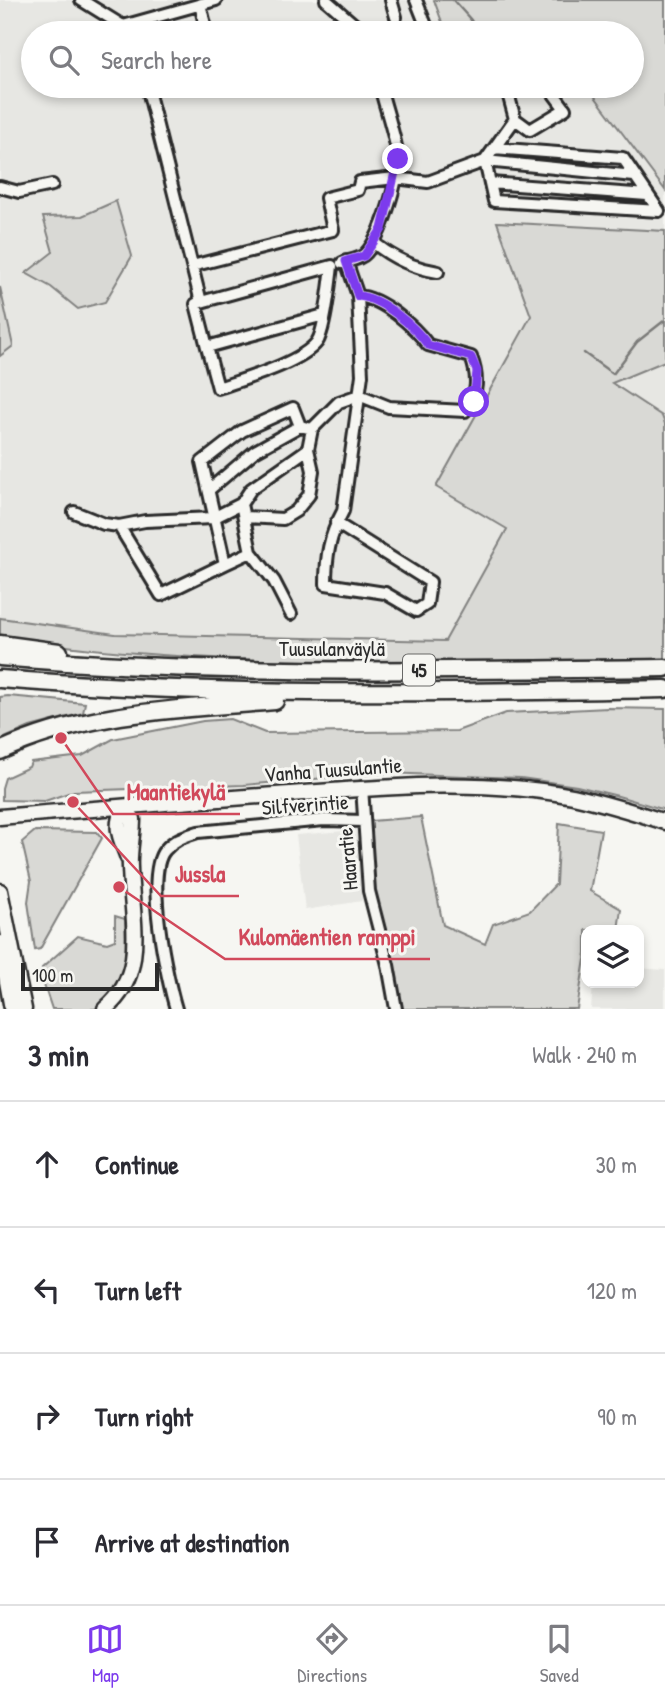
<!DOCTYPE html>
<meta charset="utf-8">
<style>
:root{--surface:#fff;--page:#f7f7f7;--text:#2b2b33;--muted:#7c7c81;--line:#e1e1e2;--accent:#7c3aed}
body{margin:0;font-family:"Patrick Hand",sans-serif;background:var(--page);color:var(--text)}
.controls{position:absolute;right:21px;bottom:21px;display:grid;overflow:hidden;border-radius:14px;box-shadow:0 4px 10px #0003}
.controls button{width:63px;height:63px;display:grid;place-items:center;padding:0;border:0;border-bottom:2px solid var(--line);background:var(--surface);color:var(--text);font:35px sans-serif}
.scale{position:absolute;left:21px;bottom:18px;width:138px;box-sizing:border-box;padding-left:7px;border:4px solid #2b2b2b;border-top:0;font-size:19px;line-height:24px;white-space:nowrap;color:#2b2b2b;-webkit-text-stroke:5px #f6f6f2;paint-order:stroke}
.stop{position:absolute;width:21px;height:21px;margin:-16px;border:5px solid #7c3aed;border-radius:50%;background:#fff}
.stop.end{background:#7c3aed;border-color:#fff;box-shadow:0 2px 7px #0008}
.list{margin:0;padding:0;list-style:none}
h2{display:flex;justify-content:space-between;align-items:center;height:91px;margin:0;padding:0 28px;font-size:30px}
h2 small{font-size:23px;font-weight:400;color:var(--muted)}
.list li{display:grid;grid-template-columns:46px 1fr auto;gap:21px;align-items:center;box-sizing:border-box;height:126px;padding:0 28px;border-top:2px solid var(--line)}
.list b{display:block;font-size:26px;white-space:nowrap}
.list em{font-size:23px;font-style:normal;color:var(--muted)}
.icon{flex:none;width:38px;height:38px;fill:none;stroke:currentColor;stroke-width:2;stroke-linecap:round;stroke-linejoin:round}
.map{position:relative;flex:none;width:665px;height:1009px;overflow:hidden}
.search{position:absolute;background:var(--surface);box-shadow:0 4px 10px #0003;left:21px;right:21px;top:21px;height:77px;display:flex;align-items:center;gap:18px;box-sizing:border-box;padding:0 24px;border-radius:38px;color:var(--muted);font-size:26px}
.sheet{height:595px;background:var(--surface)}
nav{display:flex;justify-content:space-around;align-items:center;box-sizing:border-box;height:98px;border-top:2px solid var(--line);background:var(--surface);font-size:19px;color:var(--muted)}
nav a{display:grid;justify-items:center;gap:4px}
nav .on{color:var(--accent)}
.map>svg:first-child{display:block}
.built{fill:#e7e7e3}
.green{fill:#d9d9d5;stroke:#828280;stroke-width:2}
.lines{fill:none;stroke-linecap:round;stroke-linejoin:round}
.stream{stroke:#7a7a78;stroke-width:2.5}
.minor-casing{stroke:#2b2b2b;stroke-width:16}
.major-casing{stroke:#2b2b2b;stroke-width:19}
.highway-casing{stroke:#2b2b2b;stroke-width:21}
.minor{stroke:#f6f6f2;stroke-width:10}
.major{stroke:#f6f6f2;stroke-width:14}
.highway{stroke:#f6f6f2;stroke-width:16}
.route{stroke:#7c3aed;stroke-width:9}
.labels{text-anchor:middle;stroke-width:6;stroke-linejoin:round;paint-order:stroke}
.shield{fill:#f6f6f2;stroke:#686867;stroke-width:2}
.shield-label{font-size:19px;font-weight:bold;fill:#2b2b2b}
.street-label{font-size:21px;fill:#2b2b2b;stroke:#f6f6f2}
.leader{fill:none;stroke:#d1495b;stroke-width:2.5}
.callout-dot{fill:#d1495b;stroke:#f6f6f2;stroke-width:2.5}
.callout-label{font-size:23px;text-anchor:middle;font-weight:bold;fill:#d1495b;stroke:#f6f6f2;stroke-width:6;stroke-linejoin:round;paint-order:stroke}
</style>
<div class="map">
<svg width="665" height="1009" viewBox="0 0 665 1009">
<rect width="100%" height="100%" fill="#f6f6f2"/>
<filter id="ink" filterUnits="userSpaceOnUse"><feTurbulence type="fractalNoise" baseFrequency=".0143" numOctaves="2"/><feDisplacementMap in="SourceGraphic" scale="14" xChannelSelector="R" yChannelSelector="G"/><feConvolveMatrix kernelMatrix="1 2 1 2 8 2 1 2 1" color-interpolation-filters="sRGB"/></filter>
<g filter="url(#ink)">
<path class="built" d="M 0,0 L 434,0 L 446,33 L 33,33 L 33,86 L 587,86 L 665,190 L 665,231 L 498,222 L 531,316 L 436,487 L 507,528 L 445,641 L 115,634 L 0,618 Z
M 665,361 L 665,424 L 662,415 L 611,383 Z
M 356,830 L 362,901 L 305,910 L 296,835 Z
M 639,968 L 665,970 L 665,1009 L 591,1009 L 593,983 L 639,983 Z"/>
<path class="green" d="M 434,0 L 665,0 L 665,190 L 587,86 L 632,86 L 632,33 L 446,33 Z
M 116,201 L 132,256 L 105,302 L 78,309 L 51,287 L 26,273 L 53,252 L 43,217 L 82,216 Z
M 497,222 L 665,231 L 665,361 L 612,383 L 662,416 L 665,424 L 665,659 C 443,660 220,672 0,637 L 0,618 L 115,634 L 445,641 L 507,529 L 436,487 L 531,316 Z
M 0,287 L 13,346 L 0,356 Z
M 8,696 L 85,703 L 83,713 L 30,727 L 0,740 L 0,697 Z
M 608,708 L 665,709 L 665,810 L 618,796 L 577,786 L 521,778 L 385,773 L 244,785 L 74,791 L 45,801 L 2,800 L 2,788 L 5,778 L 29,767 L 31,762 L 82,756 L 113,739 L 203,721 L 230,719 L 265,733 L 457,731 L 506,713 Z
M 421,817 L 443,925 L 485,944 L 493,924 L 530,911 L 556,884 L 559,823 L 601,830 L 590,891 L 621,909 L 618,930 L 586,930 L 586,953 L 577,1009 L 401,1009 L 374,892 L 371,821 Z
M 35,831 L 97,832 L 102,838 L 40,949 L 35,950 L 28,902 L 31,881 L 22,842 Z
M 115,916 L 125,919 C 126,957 129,982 97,1009 L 52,1009 L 42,979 L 42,968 L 78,936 L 107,943 L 115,940 Z"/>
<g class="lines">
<path class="stream" d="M 453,0 L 471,20 L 476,33
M 584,353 L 613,374 L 637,342 L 665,320"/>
<g class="minor-casing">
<path id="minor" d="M 81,0 L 123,26 L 127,33
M 326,0 L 364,33
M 391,0 L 396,17
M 416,0 L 429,33
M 200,4 L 207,33
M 123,26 L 216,0
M 147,86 L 201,302 L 332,266 C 330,282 325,331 317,342 C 301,363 244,379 218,388 L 207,347 L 324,315
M 506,86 L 515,119 L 530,130 L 565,109 L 548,86
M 494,148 L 623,158 L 659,211 L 494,201 L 485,161 L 634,176
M 490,183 L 647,195
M 0,187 L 19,192 L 52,185
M 374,243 C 394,259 413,268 438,272
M 342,263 C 350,260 361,259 366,253 C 381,237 398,182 398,160 C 398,144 384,104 380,86
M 192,266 L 333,230 L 326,198 L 358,190 L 360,182 L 395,178 L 428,182 L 485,161 L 515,119
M 201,302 L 196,304 L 207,347
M 293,408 L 300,426 L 312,429 L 308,449 L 251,489 L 241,504 L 251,552 L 225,564 L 202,462 L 242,431 Z
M 312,429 L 339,402 L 359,395 L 389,407 L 465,411 C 479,396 478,375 471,357 L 428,345 C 414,326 382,298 358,296
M 210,489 L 255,451 L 300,426
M 74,512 L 104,524 L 119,526 L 145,521 L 213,518 L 241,504
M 244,517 L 283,519 L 296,511 L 309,495 L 313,471 L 308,449
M 336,523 L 430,582 L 427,604 L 416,611 L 385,593 L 326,584 C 326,556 329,537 343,511 L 362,375 L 358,296 L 346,261
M 119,526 L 161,595 L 225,564
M 251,552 L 274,581 L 291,614
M 362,787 L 369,891 L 388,965 L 396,1009
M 176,1009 C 167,979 144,873 165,850 C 174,839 186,836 198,832 L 324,820 L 364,821"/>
</g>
<g class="major-casing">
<path id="major" d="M 124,807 C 113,828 121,838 128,858
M 0,817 C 92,809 184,801 276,795 C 375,788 474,777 573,796 C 604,803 634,812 665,822
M 0,891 L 24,1009
M 0,943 L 12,1009
M 105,1009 C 149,973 131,916 130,867 C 129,851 133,835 133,819 L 124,807"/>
</g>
<g class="highway-casing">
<path id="highway" d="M 0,644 L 59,652
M 0,657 C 221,676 443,670 665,668
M 0,679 C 221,697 443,693 665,689
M 0,751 C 89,710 179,710 275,701"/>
</g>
<use href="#minor" class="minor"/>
<use href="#major" class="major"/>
<use href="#highway" class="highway"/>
</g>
</g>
<g class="lines" filter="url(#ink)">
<path class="route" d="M 398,159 L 382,229 L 364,256 L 346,261 L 358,296 C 382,298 414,326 428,345 L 471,357 L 477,371 L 474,402"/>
</g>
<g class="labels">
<rect class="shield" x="403" y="654.5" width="32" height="31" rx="5"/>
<g class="shield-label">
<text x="419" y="677">45</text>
</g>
<g class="street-label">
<text x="332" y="656">Tuusulanväylä</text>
<text transform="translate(333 770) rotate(-4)" y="7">Vanha Tuusulantie</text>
<text transform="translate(305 805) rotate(-4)" y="7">Silfverintie</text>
<text transform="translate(348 859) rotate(-95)" y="7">Haaratie</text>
</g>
</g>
<path class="leader" d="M61 738L113 814H240M73 802L161 896H239M119 887L225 959H430"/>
<g class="callout-dot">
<circle cx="61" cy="738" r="7"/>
<circle cx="73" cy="802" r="7"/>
<circle cx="119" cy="887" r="7"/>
</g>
<g class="callout-label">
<text x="176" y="800">Maantiekylä</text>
<text x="200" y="882">Jussla</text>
<text x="327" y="945">Kulomäentien ramppi</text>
</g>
</svg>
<div class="controls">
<button><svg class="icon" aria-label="layers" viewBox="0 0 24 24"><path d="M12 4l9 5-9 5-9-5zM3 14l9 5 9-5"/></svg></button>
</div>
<div class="scale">100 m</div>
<div class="stop" style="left:474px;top:402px"></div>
<div class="stop end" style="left:398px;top:159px"></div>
<div class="search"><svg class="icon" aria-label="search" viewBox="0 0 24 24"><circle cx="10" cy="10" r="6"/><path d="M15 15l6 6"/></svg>Search here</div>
</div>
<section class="sheet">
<h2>3 min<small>Walk · 240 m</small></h2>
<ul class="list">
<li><svg class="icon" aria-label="ahead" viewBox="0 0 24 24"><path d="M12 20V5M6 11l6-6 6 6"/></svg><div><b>Continue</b></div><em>30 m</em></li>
<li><svg class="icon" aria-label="left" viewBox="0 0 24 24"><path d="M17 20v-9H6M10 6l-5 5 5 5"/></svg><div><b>Turn left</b></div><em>120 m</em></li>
<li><svg class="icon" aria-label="right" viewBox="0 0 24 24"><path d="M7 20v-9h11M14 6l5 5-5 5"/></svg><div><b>Turn right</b></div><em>90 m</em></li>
<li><svg class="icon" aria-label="arrive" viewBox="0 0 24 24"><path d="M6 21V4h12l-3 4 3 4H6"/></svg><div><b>Arrive at destination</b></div></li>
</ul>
</section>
<nav>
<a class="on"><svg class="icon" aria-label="map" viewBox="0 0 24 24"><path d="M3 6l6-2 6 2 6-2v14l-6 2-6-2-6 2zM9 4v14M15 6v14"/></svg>Map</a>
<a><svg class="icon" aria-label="directions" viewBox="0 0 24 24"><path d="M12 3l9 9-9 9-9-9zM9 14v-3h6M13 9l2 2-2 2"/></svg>Directions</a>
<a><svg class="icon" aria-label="saved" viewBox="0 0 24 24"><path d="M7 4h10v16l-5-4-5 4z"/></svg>Saved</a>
</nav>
